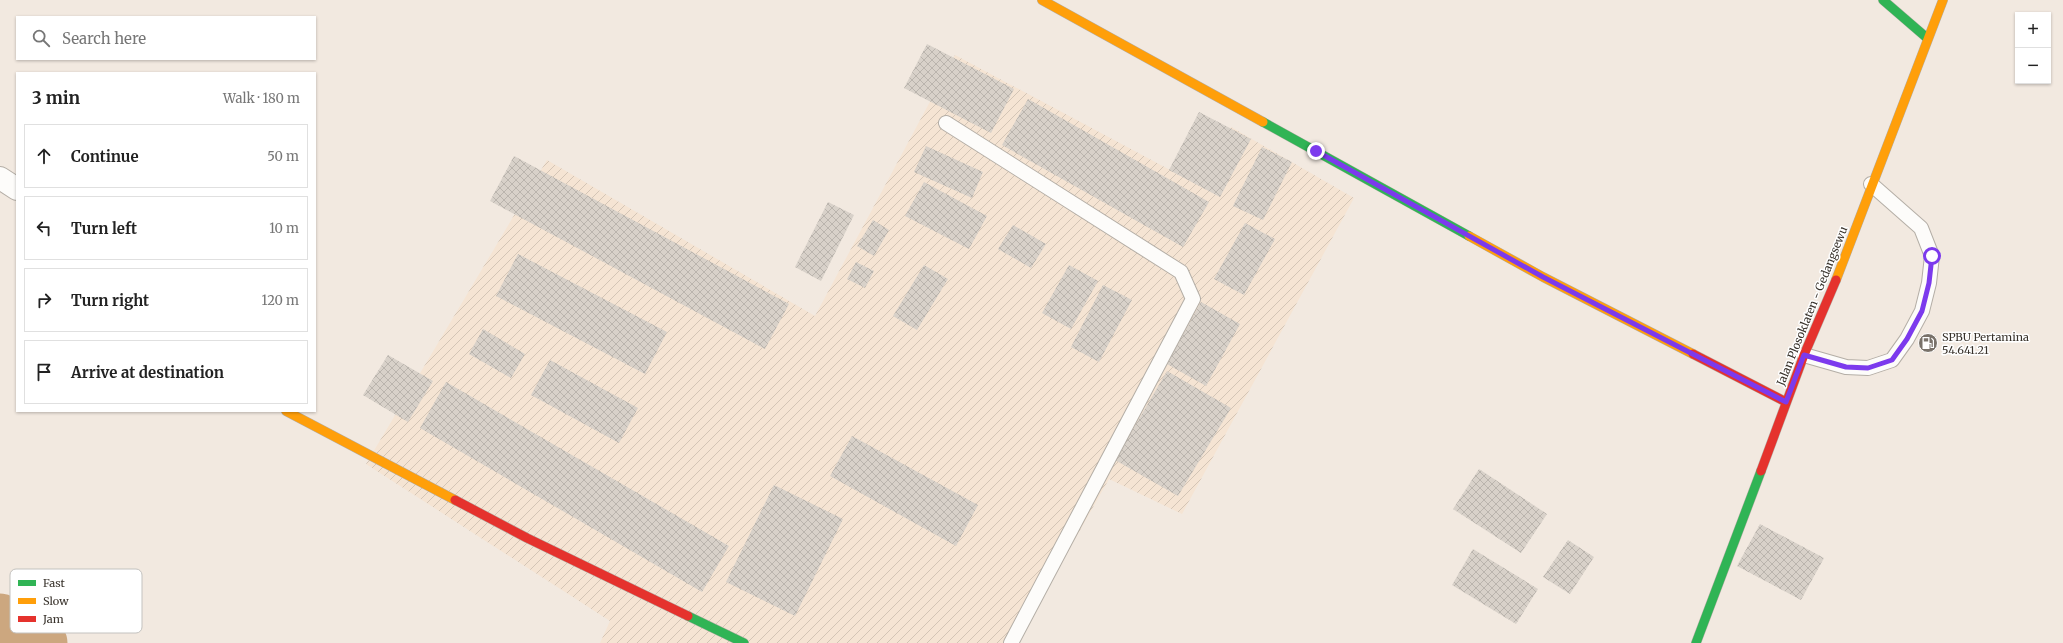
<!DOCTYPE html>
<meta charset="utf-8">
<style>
:root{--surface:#fff;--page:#f2f2f2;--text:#222;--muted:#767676;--line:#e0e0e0}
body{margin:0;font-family:Merriweather,serif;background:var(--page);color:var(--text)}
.controls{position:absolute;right:12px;top:12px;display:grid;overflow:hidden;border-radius:0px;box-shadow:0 1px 3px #0004}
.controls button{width:36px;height:36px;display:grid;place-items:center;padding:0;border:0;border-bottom:1px solid var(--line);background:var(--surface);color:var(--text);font:20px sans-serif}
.stop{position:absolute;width:12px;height:12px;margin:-9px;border:3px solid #7c3aed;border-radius:50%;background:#fff}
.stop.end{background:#7c3aed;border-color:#fff;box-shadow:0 1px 4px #0008}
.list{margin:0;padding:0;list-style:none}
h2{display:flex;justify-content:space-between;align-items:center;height:52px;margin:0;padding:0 16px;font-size:17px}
h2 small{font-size:13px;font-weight:400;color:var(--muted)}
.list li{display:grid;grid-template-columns:26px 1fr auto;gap:12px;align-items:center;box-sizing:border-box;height:64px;margin:0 8px 8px;padding:0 8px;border:1px solid var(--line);border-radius:0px}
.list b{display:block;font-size:15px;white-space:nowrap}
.list em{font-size:13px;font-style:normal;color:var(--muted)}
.icon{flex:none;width:22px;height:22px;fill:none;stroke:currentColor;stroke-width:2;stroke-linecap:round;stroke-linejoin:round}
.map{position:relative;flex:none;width:2063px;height:643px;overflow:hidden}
.search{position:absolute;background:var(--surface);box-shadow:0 1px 3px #0004;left:16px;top:16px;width:300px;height:44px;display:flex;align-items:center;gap:10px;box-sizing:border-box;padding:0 14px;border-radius:0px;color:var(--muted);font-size:15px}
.panel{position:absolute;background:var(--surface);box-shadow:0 1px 3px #0004;left:16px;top:72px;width:300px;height:340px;border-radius:0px}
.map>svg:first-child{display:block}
.industrial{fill:url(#industrial-furrows)}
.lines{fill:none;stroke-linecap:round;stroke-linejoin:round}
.river{stroke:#cca77f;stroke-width:53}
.building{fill:url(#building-cross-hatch)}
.lane-casing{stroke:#b4aea6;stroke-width:16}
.street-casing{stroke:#b4aea6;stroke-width:24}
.fast-casing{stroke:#b4aea6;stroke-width:10}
.slow-casing{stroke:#b4aea6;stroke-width:10}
.jam-casing{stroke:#b4aea6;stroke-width:10}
.lane{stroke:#fdfcfa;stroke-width:14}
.street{stroke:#fdfcfa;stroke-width:22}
.fast{stroke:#30b455;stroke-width:9}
.slow{stroke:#ff9f0a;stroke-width:9}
.jam{stroke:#e5322d;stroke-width:9}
.route{stroke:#7c3aed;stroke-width:5}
.labels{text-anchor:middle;stroke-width:3;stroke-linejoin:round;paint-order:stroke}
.street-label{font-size:11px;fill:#38322b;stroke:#fff}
.poi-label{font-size:11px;fill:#38322b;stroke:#fff;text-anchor:start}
.key{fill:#fff;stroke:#c3c2bf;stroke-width:1}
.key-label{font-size:11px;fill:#38322b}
</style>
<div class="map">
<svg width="2063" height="643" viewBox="0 0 2063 643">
<defs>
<pattern id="industrial-furrows" width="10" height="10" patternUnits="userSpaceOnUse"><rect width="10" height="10" fill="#f5e4d3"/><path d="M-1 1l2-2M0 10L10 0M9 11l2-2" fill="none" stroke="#d3c4b5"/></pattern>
<pattern id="building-cross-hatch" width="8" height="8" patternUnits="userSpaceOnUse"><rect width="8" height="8" fill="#d8d1c9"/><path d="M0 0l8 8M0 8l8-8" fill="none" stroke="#bab4ad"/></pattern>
</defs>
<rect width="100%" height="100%" fill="#f2e9e0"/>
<path class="industrial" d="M 955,55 L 1200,186 L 1231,127 L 1354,198 L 1182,514 L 1109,479 L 1016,643 L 600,643 L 610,621 L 366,464 L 547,160 L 815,316 Z"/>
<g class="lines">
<path class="river" d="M 0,620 L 41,643"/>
</g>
<path class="building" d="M 927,44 L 1014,89 L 991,133 L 904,88 Z
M 1028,99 L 1209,202 L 1183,247 L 1002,145 Z
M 1199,112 L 1251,139 L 1220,197 L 1169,170 Z
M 926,146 L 983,172 L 972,198 L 914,172 Z
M 1262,147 L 1292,162 L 1263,220 L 1233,206 Z
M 514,156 L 789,304 L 765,349 L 490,201 Z
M 924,182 L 987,216 L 969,249 L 905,216 Z
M 828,202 L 854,215 L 821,281 L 795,267 Z
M 873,220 L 889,230 L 874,256 L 857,246 Z
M 1245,223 L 1275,239 L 1244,295 L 1214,279 Z
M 1013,225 L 1046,244 L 1031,268 L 998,249 Z
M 518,254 L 667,332 L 645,374 L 496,296 Z
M 856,262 L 874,271 L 865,288 L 847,279 Z
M 924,265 L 948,279 L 917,330 L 893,316 Z
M 1069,265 L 1098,281 L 1071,329 L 1042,313 Z
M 1103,285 L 1132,300 L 1099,362 L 1071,347 Z
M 1201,302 L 1240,324 L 1206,386 L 1167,364 Z
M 483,329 L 525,354 L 511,378 L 469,354 Z
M 388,355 L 433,381 L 408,422 L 363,395 Z
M 550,360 L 638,408 L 619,443 L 531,395 Z
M 1167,371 L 1231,408 L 1178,496 L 1115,460 Z
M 446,382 L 729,546 L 702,592 L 420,428 Z
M 852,436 L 978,505 L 956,546 L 830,476 Z
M 1479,469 L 1547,514 L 1521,553 L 1453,509 Z
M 774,485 L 843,519 L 795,616 L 726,582 Z
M 1760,524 L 1824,558 L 1801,600 L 1737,566 Z
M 1568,540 L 1594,557 L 1570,594 L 1543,577 Z
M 1473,549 L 1538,589 L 1516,624 L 1452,585 Z"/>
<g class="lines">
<g class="lane-casing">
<path id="lane" d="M 946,123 L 1181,272 L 1193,299 L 1011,643
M 1804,355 L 1846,367 L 1868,368 L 1892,360 L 1907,339 L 1922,311 L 1929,283 L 1932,256 L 1921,228 L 1871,184"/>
</g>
<g class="street-casing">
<path id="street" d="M 0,178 L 17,189"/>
</g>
<g class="fast-casing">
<path id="fast" d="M 1883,0 L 1927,38
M 1263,122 L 1469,236
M 688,616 L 744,643
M 1696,643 L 1761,471"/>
</g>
<g class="slow-casing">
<path id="slow" d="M 1042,0 L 1263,122
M 1469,236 L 1543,277 L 1693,354
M 1836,280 L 1943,0
M 286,411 L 455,500"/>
</g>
<g class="jam-casing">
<path id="jam" d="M 1693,354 L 1786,402
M 1761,471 L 1804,355 L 1836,280
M 455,500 L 527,538 L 688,616"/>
</g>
<use href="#lane" class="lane"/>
<use href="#street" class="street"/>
<use href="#fast" class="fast"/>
<use href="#slow" class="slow"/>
<use href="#jam" class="jam"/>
</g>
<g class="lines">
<path class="route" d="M 1316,151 L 1543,277 L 1786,402 L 1804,355 L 1846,367 L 1868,368 L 1892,360 L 1907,339 L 1922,311 L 1929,283 L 1932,256"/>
</g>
<defs>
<g id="fuel-disc" transform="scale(1)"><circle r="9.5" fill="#79726a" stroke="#fff"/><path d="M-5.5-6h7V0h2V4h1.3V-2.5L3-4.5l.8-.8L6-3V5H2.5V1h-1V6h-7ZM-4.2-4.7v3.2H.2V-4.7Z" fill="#fff"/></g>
</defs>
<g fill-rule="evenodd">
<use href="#fuel-disc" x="1928" y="343"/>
</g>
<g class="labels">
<g class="street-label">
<text transform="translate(1812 306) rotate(-68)" y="4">Jalan Plosoklaten - Gedangsewu</text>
</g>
<g class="poi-label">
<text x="1942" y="341">SPBU Pertamina<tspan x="1942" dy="13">54.641.21</tspan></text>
</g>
</g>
<rect x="10" y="569" width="132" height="64" rx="6" class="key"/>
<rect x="18" y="580" width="18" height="6" fill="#30b455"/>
<rect x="18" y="598" width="18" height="6" fill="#ff9f0a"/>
<rect x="18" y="616" width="18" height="6" fill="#e5322d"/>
<g class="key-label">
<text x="43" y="587">Fast</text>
<text x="43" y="605">Slow</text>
<text x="43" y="623">Jam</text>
</g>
</svg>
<div class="controls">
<button>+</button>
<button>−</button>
</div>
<div class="stop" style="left:1932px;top:256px"></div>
<div class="stop end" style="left:1316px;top:151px"></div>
<div class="search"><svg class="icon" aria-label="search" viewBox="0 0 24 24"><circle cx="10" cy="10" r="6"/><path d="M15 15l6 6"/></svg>Search here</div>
<section class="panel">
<h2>3 min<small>Walk · 180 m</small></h2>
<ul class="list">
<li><svg class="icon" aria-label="ahead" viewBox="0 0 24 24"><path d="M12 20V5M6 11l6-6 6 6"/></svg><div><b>Continue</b></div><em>50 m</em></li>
<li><svg class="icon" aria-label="left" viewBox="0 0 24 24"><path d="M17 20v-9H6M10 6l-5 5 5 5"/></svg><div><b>Turn left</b></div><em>10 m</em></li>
<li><svg class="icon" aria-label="right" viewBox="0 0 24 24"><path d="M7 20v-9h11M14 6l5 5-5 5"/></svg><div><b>Turn right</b></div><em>120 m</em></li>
<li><svg class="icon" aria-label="arrive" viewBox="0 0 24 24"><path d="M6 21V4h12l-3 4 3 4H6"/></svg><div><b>Arrive at destination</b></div></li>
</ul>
</section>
</div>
